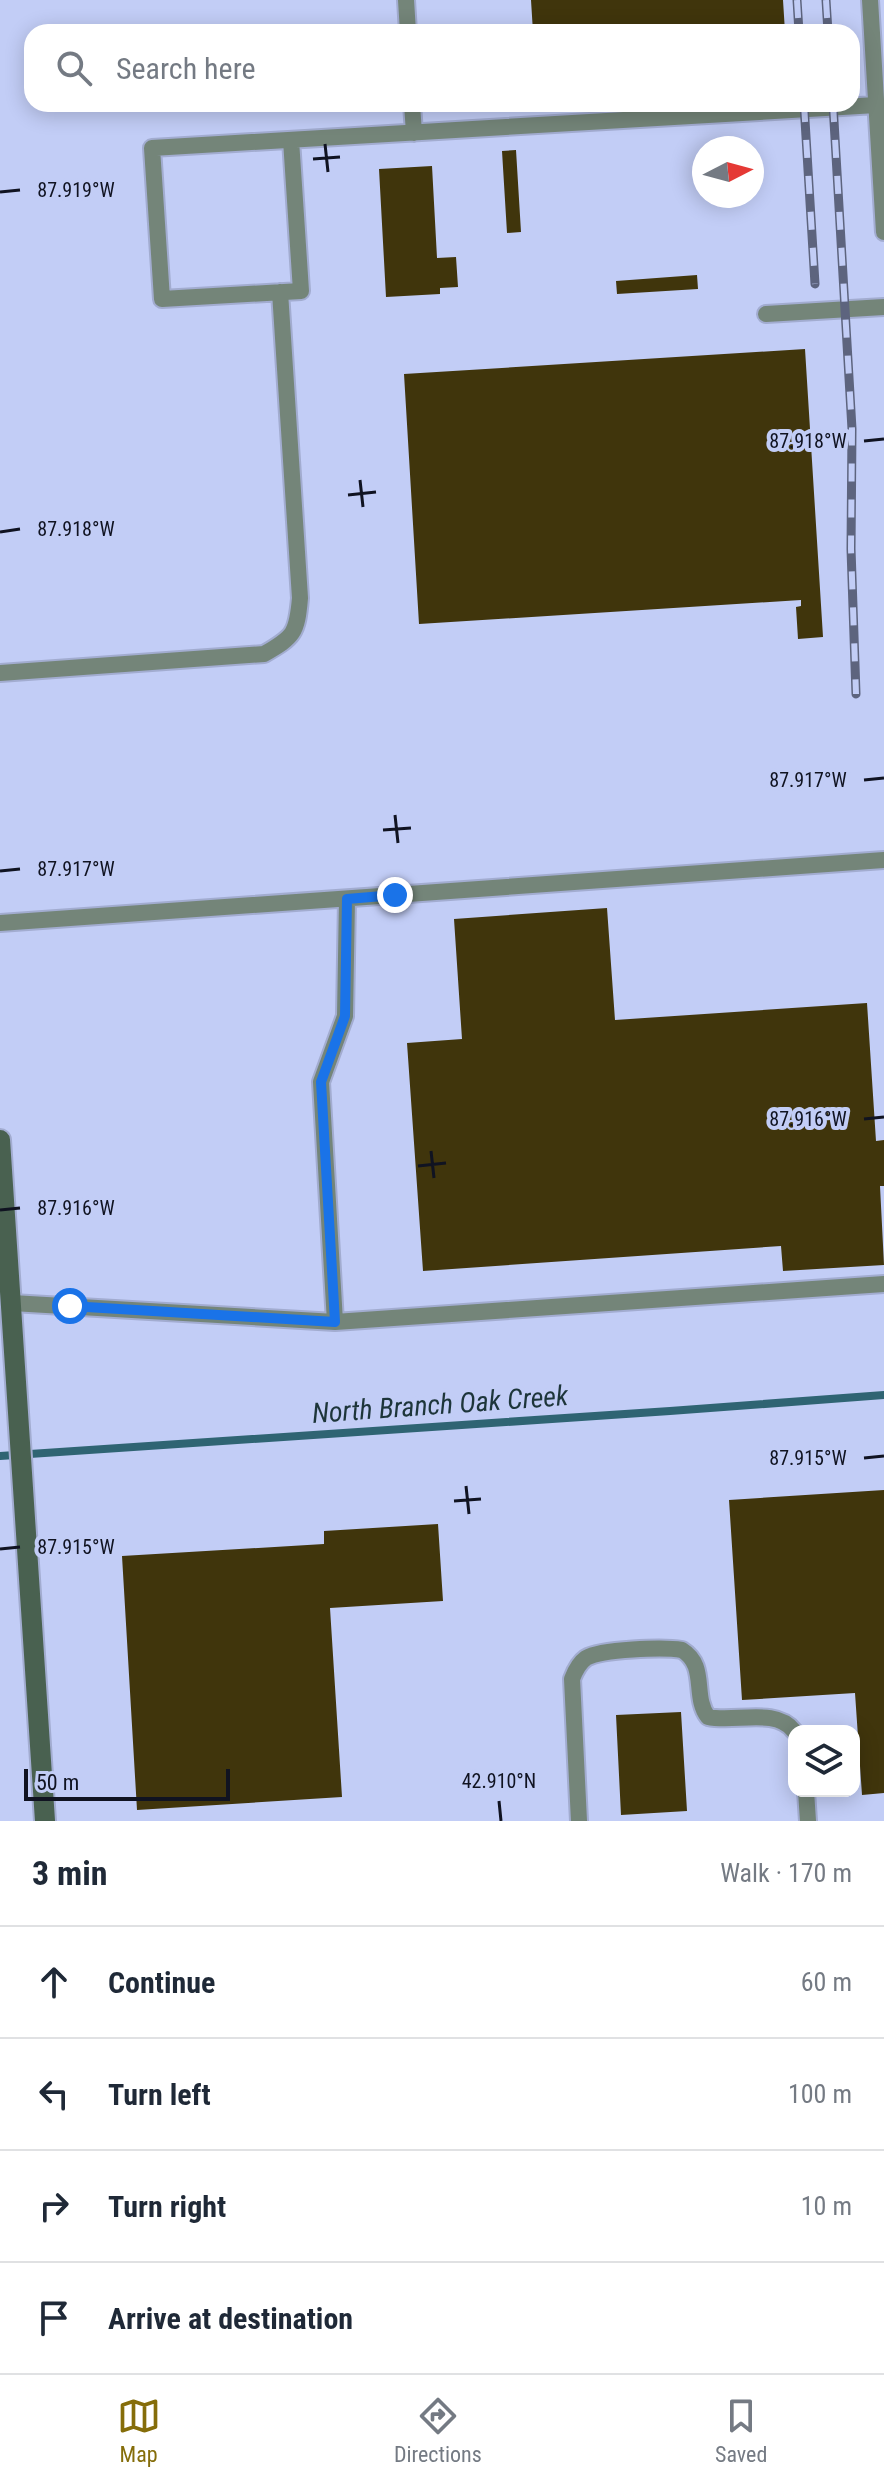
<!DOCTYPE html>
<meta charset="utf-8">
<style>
:root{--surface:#fff;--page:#f6f6f7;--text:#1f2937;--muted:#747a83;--line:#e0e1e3;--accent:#856d0a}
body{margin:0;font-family:"Roboto Condensed",sans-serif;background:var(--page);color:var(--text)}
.controls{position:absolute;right:24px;bottom:24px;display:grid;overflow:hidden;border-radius:16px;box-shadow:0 4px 20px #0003}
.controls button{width:72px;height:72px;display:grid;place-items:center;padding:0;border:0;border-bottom:2px solid var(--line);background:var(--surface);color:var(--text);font:40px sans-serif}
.compass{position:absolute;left:692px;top:136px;width:72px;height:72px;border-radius:50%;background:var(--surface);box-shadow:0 4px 20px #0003;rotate:84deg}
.scale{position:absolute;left:24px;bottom:20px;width:206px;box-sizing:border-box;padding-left:8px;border:4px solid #101321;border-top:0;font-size:22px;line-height:28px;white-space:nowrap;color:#101321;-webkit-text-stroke:6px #c2cdf6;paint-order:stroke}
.stop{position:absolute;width:24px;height:24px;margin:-18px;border:6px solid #1a73e8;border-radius:50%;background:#fff}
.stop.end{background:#1a73e8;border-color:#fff;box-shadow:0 2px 8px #0008}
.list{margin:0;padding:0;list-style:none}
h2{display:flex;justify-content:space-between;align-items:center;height:104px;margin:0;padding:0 32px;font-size:34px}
h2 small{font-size:26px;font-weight:400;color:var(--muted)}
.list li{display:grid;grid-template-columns:52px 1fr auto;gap:24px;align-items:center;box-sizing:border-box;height:112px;padding:0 32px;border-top:2px solid var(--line)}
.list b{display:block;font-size:30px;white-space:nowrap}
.list em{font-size:26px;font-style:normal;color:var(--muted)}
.icon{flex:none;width:44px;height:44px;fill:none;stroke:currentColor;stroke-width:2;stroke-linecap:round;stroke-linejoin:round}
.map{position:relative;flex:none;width:884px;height:1821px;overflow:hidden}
.search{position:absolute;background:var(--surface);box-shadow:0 4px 20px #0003;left:24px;right:24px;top:24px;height:88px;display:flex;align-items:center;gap:20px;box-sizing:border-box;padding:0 28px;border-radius:24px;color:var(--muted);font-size:30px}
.sheet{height:552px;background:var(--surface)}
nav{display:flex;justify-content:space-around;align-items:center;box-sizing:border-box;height:112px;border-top:2px solid var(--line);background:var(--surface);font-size:22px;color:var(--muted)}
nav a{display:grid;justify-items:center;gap:4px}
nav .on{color:var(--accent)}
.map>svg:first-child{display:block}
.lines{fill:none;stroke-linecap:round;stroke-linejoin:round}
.stream{stroke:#2f6473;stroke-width:8}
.building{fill:#40350c}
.lane-casing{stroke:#a2acd0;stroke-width:20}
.secondary-casing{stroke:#a2acd0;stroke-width:24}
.lane{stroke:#748579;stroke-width:16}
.secondary{stroke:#496150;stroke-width:20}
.rail-casing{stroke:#5d647e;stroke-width:9}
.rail{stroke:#c2cdf6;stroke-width:6;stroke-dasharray:18;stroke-linecap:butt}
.route{stroke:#1a73e8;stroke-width:10}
.ticks{fill:none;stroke:#101321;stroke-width:3}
.labels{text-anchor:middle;stroke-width:8;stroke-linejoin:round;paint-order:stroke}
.water-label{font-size:28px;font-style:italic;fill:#1d353a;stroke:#c2cdf6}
.ticks-label{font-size:20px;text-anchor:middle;fill:#101321;stroke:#c2cdf6;stroke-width:8;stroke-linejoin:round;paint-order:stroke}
</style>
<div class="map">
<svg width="884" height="1821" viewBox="0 0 884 1821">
<rect width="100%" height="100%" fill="#c2cdf6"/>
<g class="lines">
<path class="stream" d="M 0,1456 L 670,1411 L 884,1395"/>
</g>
<path class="building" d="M 531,0 L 783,0 L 785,32 L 533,32 Z
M 516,150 L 521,232 L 507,233 L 502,151 Z
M 432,166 L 437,258 L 456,257 L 458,287 L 440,288 L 440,294 L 386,297 L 379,169 Z
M 697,275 L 698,289 L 617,294 L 616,281 Z
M 805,349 L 823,637 L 798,639 L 796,607 L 801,606 L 801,600 L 419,624 L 404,374 Z
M 607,908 L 615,1020 L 867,1003 L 876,1141 L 884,1140 L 884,1186 L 880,1186 L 884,1265 L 783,1271 L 781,1246 L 423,1271 L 407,1043 L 462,1039 L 454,919 Z
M 884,1490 L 884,1793 L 862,1795 L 855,1693 L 742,1700 L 729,1500 Z
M 438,1524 L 443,1601 L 330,1608 L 342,1797 L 137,1810 L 122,1556 L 324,1544 L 324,1531 Z
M 681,1712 L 687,1811 L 621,1815 L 616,1715 Z"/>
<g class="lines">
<g class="lane-casing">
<path id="lane" d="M 406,0 L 408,32
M 870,0 L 884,232
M 412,104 L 414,133
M 291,140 L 301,291 L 162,299 L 152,148 L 876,105
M 766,314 L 884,307
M 0,673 L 264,654 C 294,637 297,633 300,598 L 280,292
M 0,923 L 884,860
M 12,1303 L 335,1322 L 884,1284
M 335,1322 L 321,1082 L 345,1016 L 347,899
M 806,1791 L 808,1821
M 579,1821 L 572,1679 C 575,1671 579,1663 586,1658 C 601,1649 664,1647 682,1650 C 708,1666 692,1696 708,1717 C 734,1723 776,1707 794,1731"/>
</g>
<g class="secondary-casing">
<path id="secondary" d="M 0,1140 L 45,1821"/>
</g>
<use href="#lane" class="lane"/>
<use href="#secondary" class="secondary"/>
<g class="rail-casing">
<path id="rail" d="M 797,0 L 799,32
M 826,0 L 828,32
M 804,104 L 815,284
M 833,104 L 852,429 L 851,549 L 856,694"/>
</g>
<use href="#rail" class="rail"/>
</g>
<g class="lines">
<path class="route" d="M 70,1306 L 335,1322 L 321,1082 L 345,1016 L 347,899 L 395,895"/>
</g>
<path class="ticks" d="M 325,144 L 328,172M 313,159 L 340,157M 0,192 L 20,190M 864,441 L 884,439M 360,480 L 363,507M 348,495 L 376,492M 0,532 L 20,529M 864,780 L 884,778M 395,815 L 398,843M 383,830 L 411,828M 0,871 L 20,869M 864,1119 L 884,1117M 431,1151 L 434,1178M 418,1166 L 446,1163M 0,1210 L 20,1208M 864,1458 L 884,1456M 466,1486 L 469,1514M 454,1501 L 481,1499M 0,1549 L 20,1547M 499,1801 L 501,1821"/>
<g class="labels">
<g class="water-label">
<text transform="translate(440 1404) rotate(-4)" y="10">North Branch Oak Creek</text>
</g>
</g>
<g class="ticks-label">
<text x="76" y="197">87.919°W</text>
<text x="808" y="448">87.918°W</text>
<text x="76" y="536">87.918°W</text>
<text x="808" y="787">87.917°W</text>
<text x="76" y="876">87.917°W</text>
<text x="808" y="1126">87.916°W</text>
<text x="76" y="1215">87.916°W</text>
<text x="808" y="1465">87.915°W</text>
<text x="76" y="1554">87.915°W</text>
<text x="499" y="1788">42.910°N</text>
</g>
</svg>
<div class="controls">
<button><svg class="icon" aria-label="layers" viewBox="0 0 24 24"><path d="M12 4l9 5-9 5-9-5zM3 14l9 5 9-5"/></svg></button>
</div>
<svg class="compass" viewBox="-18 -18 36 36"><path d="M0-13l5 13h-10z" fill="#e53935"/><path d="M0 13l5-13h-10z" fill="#747a83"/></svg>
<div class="scale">50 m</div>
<div class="stop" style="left:70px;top:1306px"></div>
<div class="stop end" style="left:395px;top:895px"></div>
<div class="search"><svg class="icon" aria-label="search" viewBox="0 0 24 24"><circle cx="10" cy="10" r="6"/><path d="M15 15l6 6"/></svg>Search here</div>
</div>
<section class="sheet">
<h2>3 min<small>Walk · 170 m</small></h2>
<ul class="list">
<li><svg class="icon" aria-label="ahead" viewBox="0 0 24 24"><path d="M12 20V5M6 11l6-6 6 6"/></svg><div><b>Continue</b></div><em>60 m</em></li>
<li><svg class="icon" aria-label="left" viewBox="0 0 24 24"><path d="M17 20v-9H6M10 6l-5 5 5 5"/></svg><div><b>Turn left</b></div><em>100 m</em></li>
<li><svg class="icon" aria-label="right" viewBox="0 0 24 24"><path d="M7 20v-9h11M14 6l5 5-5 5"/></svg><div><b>Turn right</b></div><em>10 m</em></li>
<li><svg class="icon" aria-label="arrive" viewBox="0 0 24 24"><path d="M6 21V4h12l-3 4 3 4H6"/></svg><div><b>Arrive at destination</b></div></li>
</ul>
</section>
<nav>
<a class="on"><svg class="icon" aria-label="map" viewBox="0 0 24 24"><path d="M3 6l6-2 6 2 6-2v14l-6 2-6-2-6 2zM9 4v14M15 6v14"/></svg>Map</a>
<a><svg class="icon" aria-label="directions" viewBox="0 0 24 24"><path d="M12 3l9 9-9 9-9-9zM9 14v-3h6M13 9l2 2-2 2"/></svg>Directions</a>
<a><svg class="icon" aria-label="saved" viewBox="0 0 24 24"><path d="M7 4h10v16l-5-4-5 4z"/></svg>Saved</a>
</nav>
